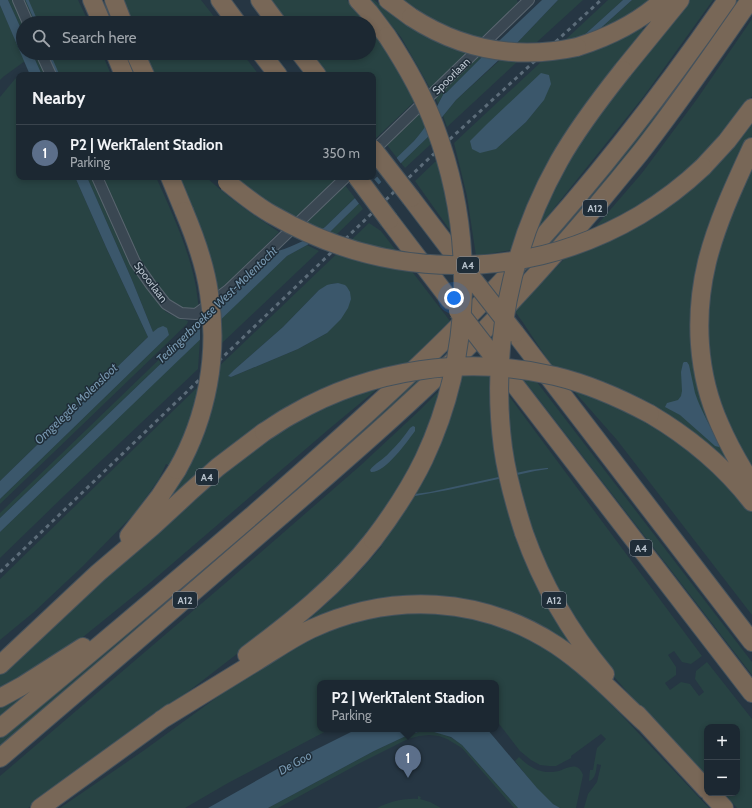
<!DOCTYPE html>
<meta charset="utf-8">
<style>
:root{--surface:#1c2832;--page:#29343e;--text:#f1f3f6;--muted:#a0a6ac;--line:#3a444d;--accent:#ea580c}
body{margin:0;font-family:Cabin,sans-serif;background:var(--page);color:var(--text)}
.controls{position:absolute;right:12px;bottom:12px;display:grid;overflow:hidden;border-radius:8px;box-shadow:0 2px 6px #0003}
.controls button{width:36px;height:36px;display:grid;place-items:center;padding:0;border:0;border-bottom:1px solid var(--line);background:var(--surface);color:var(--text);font:20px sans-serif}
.you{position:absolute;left:454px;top:298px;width:14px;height:14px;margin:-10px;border:3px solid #fff;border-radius:50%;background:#1a73e8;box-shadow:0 0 0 6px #1a73e833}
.badge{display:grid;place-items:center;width:26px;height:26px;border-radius:50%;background:var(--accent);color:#fff;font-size:13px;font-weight:700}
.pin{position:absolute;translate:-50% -33px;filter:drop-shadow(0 1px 2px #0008)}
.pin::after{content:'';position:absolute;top:21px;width:14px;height:12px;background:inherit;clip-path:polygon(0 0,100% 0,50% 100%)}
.popup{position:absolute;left:317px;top:680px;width:182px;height:52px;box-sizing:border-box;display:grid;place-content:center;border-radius:8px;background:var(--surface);filter:drop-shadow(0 1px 3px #0005);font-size:13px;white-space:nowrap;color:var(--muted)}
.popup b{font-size:15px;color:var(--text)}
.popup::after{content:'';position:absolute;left:50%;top:100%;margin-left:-8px;border:8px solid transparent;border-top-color:var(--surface)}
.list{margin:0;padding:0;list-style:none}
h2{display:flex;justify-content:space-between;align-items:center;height:52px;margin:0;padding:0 16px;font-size:17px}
h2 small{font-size:13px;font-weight:400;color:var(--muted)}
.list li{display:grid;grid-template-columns:26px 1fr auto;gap:12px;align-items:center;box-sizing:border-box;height:56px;padding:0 16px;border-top:1px solid var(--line)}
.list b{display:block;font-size:15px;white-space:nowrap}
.list p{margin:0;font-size:13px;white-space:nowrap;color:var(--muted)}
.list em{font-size:13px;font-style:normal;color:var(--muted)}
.icon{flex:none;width:22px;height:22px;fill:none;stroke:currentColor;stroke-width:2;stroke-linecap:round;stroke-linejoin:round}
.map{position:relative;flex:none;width:752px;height:808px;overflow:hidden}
.search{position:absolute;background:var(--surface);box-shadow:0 2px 6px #0003;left:16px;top:16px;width:360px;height:44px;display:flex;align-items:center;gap:10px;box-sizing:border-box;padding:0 14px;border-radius:22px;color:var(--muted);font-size:15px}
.panel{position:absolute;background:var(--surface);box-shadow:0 2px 6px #0003;left:16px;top:72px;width:360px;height:108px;border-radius:8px}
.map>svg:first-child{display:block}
.green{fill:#284343;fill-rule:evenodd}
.water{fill:#3b576b}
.pier{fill:#263643}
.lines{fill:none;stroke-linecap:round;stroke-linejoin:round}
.stream{stroke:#3b576b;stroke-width:3}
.street-casing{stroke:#59656f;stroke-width:12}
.highway-casing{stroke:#45525c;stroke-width:20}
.street{stroke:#3a4752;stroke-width:10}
.highway{stroke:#786757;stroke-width:18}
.rail{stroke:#5c6c79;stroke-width:3;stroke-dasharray:4 4;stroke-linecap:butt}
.highway-bridge-casing{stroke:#45525c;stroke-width:20;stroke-linecap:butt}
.highway-bridge{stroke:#786757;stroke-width:18}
.labels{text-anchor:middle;stroke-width:3;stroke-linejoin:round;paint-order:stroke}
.shield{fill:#1f2d38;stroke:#8a95a0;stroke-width:1}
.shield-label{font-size:10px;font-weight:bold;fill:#b8c2cc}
.street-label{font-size:11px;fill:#b8c2cc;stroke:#1f2d38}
.water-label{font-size:12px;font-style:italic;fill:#7797af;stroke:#1f2d38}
</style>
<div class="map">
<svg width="752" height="808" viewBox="0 0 752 808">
<rect width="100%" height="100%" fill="#263643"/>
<path class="green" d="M 8,0 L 14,0 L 23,23 L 23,33 Z
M 21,0 L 78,0 L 89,23 L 32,23 Z
M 122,0 L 201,0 L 219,23 L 131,23 Z
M 270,0 L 347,0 L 367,23 L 287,23 Z
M 370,0 L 374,0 C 404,24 431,42 468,54 L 431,90 L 401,37 Z
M 403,0 L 517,0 L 518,4 L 481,38 C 474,37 467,35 460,32 C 441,25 419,12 403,0 Z
M 558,0 L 583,0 L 537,42 L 517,43 Z
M 608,0 L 623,0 L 581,38 L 564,41 Z
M 632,0 L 654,0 L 638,14 L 593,35 Z
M 689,0 L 713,0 L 644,96 L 531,237 L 570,154 L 612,94 Z
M 732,0 L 742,0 L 664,111 L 558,241 L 541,245 Z
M 0,5 L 25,61 L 3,77 L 0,80 Z
M 752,19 L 752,96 L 740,114 L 696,162 L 708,175 L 732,150 L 752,124 L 752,136 L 717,216 L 695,339 L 751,489 L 688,445 L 752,510 L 752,615 L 617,440 L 551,365 L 524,324 L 514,310 L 591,232 L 642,173 L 697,99 Z
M 369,26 L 388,51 L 415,101 L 373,141 L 373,75 L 325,75 L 308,53 L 369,53 Z
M 642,28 L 644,30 C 591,97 534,166 511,250 L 476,256 L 467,196 L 454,143 L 541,62 L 569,58 L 588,52 L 617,41 ZM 544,100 L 526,122 L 496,149 Z
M 32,53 L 38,53 L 47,75 L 42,75 Z
M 45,53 L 102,53 L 111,75 L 55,75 Z
M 143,53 L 242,53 L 259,75 L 153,75 Z
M 477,56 L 481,58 L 446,93 L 444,93 L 438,104 L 435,97 Z
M 500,60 L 517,62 L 447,127 L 443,116 L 456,100 Z
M 19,76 L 19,177 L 75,177 L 106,247 L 148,337 L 0,481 L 0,97 L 15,79 Z
M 420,113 L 426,127 L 414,141 L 397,158 L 387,145 Z
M 429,136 L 432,143 L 405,168 L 401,163 Z
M 437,160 L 445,186 L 452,233 L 415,181 Z
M 752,166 L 752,470 L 726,422 L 712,380 L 707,341 L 709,289 L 719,246 L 732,212 Z
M 87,177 L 93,177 L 139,276 L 154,297 L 166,312 L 174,316 L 188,321 L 187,324 L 0,504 L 0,499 L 169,335 L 153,332 L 132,280 Z
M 100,177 L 156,177 C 172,213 189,249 196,287 C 197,294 198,302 199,309 L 192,310 L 183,309 L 170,301 L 159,290 L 134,254 Z
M 178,177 L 206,177 C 229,198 253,215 279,232 L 219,293 L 215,275 Z
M 236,177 L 339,177 L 339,178 L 295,218 L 261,197 Z
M 344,184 L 355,198 L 325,227 L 322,229 L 303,221 Z
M 359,203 L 363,209 L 336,235 L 329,233 Z
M 369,223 L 381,231 L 450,321 L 405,366 L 329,429 L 151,582 L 83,637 L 30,673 L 0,690 L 0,673 L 161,508 L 185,471 L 166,464 L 159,479 L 135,513 L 83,566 L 34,612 L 0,640 L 0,579 L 211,374 ZM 338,283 L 327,333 L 298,349 L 231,377 L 229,376 L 234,370 L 283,327 L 319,290 L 331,284 Z
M 307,245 L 319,251 L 222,343 L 222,318 L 287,256 Z
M 200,320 L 200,326 L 0,518 L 0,513 Z
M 200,339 L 198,369 L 67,493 L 0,558 L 0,532 Z
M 474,356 L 506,392 L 702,656 L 691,664 L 682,662 L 674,651 L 668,655 L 676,667 L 676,675 L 665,683 L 670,690 L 681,682 L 690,684 L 699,696 L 704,692 L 695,679 L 696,671 L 707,662 L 752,719 L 752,808 L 737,808 L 724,793 L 737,793 L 737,727 L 707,727 L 707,776 L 642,709 L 597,657 L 594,671 L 570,652 L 431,601 L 288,637 C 322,609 354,580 382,546 L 367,535 L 363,540 L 323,583 L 268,630 L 189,691 L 28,808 L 0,808 L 0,776 L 229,580 L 361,465 L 420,410 Z
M 429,375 L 340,455 L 0,749 L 0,734 L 415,376 Z
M 520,375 L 533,377 L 752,662 L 752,675 Z
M 444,613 L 491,623 L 531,640 L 550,652 L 573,668 L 593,686 L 627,721 L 709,808 L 584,808 L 588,794 L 597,782 L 601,765 L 597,764 C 596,770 596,779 589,781 L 590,770 L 593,770 L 596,753 L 597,748 L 606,739 L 601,734 L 571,756 L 571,758 L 556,766 L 549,766 L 540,765 L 531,760 L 520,751 L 496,720 L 496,683 L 320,683 L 320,729 L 330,729 L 228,783 L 185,808 L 60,808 L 143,751 L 227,690 L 302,641 L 345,624 L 384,614 Z
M 51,675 L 0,716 L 0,699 Z
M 422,731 C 437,731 450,735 462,745 L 518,808 L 514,808 L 462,748 L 447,739 L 439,736 L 429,735 L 419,736 L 408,739 L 360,763 L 278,808 L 268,808 L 374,751 L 406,736 Z
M 519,757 C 527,765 536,771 546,772 C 550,772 555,772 559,771 C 568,768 578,761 583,775 L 576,808 C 571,808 565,808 561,808 C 547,805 524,772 515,761 Z
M 418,796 L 421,797 L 420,799 L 430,802 L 441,808 L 377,808 C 389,802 403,798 418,799 Z"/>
<path class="water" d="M 0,0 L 8,0 L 23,33 L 23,53 L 32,53 L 42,75 L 30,75 L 0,5 Z
M 542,0 L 558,0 L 517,43 L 456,100 L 443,116 L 429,136 L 343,219 L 329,233 L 287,256 L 0,532 L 0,518 L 278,251 C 295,246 312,237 325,227 L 414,141 C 427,127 435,110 444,93 L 446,93 L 482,57 Z
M 623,0 L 632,0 L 593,35 L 581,38 Z
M 541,73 L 549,75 L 551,84 L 544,100 L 526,122 L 496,149 L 480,153 L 472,149 L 470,141 L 487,124 Z
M 75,177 L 87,177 L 132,280 L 153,332 L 158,328 L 163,326 L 167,328 L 169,335 L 0,499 L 0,481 L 148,337 L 106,247 Z
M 338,283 L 345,285 L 347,287 L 350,292 L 351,299 L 348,308 L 341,319 L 327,333 L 298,349 L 231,377 L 228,376 L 234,370 L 283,327 L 319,290 L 327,285 L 331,284 Z
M 684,362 L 687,362 L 689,365 C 691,374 693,384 695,393 C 701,411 711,427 719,444 L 719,447 L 715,446 L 706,438 L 680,415 L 665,407 L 667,403 L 678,400 L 681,396 L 682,391 L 681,372 L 683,363 Z
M 413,426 L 415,427 L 415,431 C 407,442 385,473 371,472 L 370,470 C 374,464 384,459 389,453 C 397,445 404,437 410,428 Z
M 546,468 L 548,468 L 548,469 L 535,471 L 448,490 L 415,496 L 415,494 L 430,492 L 530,470 Z
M 357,729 L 487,729 L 537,788 L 553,804 L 560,808 L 518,808 L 462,745 L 451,737 L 434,732 L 422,731 L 414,733 L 406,736 L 374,751 L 268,808 L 208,808 L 279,768 Z"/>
<path class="pier" d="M 396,157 L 402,165 L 383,184 L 376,175 Z
M 373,178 L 380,186 L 360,205 L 354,197 Z
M 220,304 L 221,321 L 200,342 L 200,323 Z"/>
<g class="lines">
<path class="stream" d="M 27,0 L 37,23
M 51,53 L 51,59 L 58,75"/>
<g class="street-casing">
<path id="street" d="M 18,0 L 28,23
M 41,53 L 51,75
M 373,151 L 529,0
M 97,177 L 135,262 L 151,285 L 166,304 L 181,313 L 196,314 L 228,290 L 346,177"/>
</g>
<g class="highway-casing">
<path id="highway" d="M 92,0 L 102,23
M 114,0 L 123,23
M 220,0 L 237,23
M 260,0 L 277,23
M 358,0 L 369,12 L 387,36
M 388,0 L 411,17
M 577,47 C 609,37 638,23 663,0
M 115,53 L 124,75
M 135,53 L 145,75
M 261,53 L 278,75
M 300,53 L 317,75
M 623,70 L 680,0
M 752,147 C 735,184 717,222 707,262 C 694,316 697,374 720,425 C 729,446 740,465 752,484
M 703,167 L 727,141 L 752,108
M 170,177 L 184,211
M 411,198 L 468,273
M 389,220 L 450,300
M 515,333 L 752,642
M 495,359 L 752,693
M 650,414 C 689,437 724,466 752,502
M 524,533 C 542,584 570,632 605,674
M 129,536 L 160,496 L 177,470
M 247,655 C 292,621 337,586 373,540
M 0,665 L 98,573 L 152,527 L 191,491 L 218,467 L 264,432
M 0,698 L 22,686 L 83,647
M 637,714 L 707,790
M 161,720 C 193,700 225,681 257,661 C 275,650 292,638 311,629 C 392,592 481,596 556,645 C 589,667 616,696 645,723
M 0,728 C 85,658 170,586 254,514 C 341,438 428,361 507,276 C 588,190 660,97 727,0
M 0,758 C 94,678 188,597 281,516 C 356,451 430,387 499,315 C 548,263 595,209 640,153 C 679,103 714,52 750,0
M 710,793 L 724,808
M 40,808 L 171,713"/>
</g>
<use href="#street" class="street"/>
<use href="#highway" class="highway"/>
<path class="rail" d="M 0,572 L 424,163 L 601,0"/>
<g class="highway-bridge-casing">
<path id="highway-bridge" d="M 411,17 C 462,50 518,60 577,47
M 373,149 L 411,198
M 357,177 L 389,220
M 227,182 C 241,193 255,205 271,214 C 386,281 525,283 640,215 C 663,201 684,185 703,167
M 472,278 L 515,333
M 458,311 L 493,356
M 264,432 C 274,426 283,419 293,414 C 371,369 467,355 555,376 C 588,384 620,398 650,414
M 177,470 C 207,417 219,354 209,293 C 205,264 195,237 184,211
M 524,533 C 515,505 507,477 503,448 C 490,349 510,248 559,161 C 577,129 600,99 623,70
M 373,540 C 392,515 410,488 424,459 C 473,355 475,233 435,127 C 423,94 406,65 387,36"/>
</g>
<use href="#highway-bridge" class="highway-bridge"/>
</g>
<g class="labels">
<g class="shield">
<rect x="583" y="200" width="24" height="16" rx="3"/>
<rect x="457" y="257" width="22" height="16" rx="3"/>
<rect x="196" y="469" width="22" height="16" rx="3"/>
<rect x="630" y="540" width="22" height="16" rx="3"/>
<rect x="173" y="592" width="24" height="16" rx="3"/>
<rect x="542" y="592" width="24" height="16" rx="3"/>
</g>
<g class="shield-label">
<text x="595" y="212">A12</text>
<text x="468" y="269">A4</text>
<text x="207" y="481">A4</text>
<text x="641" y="552">A4</text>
<text x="185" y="604">A12</text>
<text x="554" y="604">A12</text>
</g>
<g class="street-label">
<text transform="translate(451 76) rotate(-44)" y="4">Spoorlaan</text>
<text transform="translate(151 282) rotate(53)" y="4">Spoorlaan</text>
</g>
<g class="water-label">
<text transform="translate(217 305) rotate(-44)" y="4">Tedingerbroekse West-Molentocht</text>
<text transform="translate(76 404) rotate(-44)" y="4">Omgelegde Molensloot</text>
<text transform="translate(295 763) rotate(-29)" y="4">De Goo</text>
</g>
</g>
</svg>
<div class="controls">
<button>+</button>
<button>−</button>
</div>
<div class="you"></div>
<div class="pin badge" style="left:408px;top:778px;background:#5c6f8a">1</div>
<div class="popup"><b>P2 | WerkTalent Stadion</b>Parking</div>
<div class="search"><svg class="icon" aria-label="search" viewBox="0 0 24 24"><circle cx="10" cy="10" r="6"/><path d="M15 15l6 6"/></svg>Search here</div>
<section class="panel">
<h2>Nearby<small></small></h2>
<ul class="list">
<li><span class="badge" style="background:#5c6f8a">1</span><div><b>P2 | WerkTalent Stadion</b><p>Parking</p></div><em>350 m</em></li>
</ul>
</section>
</div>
